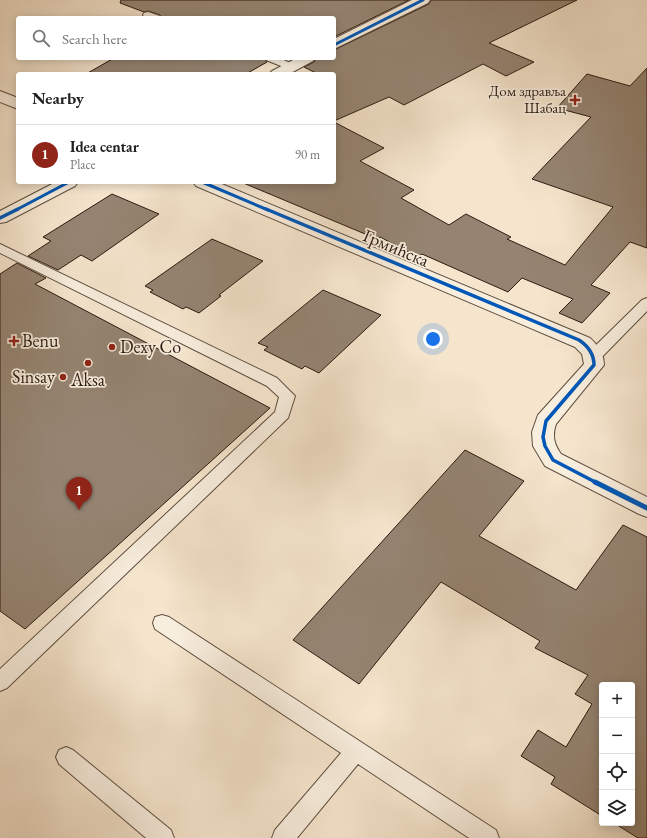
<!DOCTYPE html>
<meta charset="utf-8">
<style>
:root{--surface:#fff;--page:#f2f2f2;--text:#222;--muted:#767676;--line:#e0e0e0;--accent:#8f2418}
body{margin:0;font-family:"EB Garamond",serif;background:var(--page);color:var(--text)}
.controls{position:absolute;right:12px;bottom:12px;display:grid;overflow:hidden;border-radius:4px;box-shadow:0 2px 10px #0003}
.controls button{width:36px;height:36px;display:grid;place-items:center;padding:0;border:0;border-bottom:1px solid var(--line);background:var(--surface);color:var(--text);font:20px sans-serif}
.you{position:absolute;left:433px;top:339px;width:14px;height:14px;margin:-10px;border:3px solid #fff;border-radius:50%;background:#1a73e8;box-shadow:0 0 0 6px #1a73e833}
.badge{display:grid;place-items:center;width:26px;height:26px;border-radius:50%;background:var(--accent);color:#fff;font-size:13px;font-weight:700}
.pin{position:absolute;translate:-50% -33px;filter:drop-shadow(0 1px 2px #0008)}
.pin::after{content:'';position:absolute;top:21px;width:14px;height:12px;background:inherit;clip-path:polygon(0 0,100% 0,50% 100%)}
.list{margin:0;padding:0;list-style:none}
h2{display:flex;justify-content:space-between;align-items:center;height:52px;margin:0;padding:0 16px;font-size:17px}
h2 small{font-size:13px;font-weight:400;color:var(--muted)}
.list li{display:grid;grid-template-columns:26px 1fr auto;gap:12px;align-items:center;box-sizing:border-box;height:60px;padding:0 16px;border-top:1px solid var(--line)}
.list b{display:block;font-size:15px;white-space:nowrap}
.list p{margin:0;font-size:13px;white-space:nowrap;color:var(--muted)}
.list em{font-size:13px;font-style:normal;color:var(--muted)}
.icon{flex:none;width:22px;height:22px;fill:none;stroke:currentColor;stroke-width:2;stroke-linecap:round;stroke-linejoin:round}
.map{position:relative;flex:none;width:647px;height:838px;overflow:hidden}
.search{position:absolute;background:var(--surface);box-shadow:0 2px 10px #0003;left:16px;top:16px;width:320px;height:44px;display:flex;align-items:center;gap:10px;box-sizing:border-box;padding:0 14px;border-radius:4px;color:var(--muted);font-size:15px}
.panel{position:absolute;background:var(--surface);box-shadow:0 2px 10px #0003;left:16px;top:72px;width:320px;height:112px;border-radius:4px}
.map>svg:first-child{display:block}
.building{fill:#958472;stroke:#2c1a10}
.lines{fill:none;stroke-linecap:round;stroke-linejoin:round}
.lane-casing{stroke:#5e4d3f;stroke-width:2}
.street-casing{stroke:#5e4d3f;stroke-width:2}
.lane{fill:#f8eede;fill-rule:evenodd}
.street{fill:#f8eede;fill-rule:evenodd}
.cycleway-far2-casing{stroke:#f8eede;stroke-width:5}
.cycleway-far1-casing{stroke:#f8eede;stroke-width:6}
.cycleway-casing{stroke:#f8eede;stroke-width:8}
.cycleway-far2{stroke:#0057b8;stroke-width:3}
.cycleway-far1{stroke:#0057b8;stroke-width:3.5}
.cycleway{stroke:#0057b8;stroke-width:5}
.poi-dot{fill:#8f2418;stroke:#f8eede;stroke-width:1.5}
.labels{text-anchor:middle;stroke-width:3.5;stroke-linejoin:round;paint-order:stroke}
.far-poi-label{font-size:15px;fill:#2c1a10;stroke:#f8eede;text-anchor:end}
.street-label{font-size:18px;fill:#2c1a10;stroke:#f8eede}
.poi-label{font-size:18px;fill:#2c1a10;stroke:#f8eede;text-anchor:start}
</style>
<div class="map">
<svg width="647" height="838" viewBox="0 0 647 838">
<rect width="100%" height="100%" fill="#f5e5cd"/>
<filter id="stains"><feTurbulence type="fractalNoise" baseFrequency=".005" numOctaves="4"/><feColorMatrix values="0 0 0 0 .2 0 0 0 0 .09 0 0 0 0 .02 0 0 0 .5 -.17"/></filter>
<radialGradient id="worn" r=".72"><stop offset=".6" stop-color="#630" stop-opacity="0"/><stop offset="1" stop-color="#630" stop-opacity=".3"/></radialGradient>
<path class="building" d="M 121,0 L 409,0 L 334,37 L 334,18 L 162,18 L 160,15 L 148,11 L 144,12 L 120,3 Z
M 431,0 L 577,0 L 489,43 L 534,62 L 506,76 L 483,64 L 404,105 L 389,97 L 334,121 L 334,74 L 318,74 L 304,67 L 314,62 L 316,58 L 334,58 L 334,50 L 429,4 Z
M 114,58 L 264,58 L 267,62 L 246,74 L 86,74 Z
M 647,68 L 647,248 L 630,242 L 591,285 L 610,293 L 582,323 L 559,313 L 573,299 L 522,278 L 508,292 L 422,254 L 418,257 L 380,237 L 377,239 L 241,182 L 334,182 L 334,122 L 384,148 L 360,161 L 414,190 L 401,198 L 449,225 L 466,214 L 511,237 L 507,239 L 565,265 L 613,207 L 532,179 L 591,117 L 557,108 L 587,74 L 630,86 Z
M 112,194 L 159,214 L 92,261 L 81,255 L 58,270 L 28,256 L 51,241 L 43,237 Z
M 212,239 L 263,261 L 219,295 L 221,296 L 199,313 L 186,307 L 183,309 L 150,292 L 153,290 L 145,286 Z
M 17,263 L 46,278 L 35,284 L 270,408 L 25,629 L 0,611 L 0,274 Z
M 323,290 L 381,315 L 319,373 L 305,366 L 302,369 L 264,350 L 268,347 L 258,343 Z
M 465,450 L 524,481 L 479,536 L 576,590 L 623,525 L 647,537 L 647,838 L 638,838 L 614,823 L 632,823 L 632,685 L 602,685 L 602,816 L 551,784 L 555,777 L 521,756 L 538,730 L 566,747 L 592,704 L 575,694 L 588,675 L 535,648 L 540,641 L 441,582 L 359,684 L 293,640 Z"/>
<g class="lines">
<g class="lane-casing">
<path id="lane" d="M 148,12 L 160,16 L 161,18 L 144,17 L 143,15 L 144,13 Z
M 265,58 L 279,58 L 295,65 L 296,67 L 291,70 L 266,60 Z
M 0,244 L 277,378 L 295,396 L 288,418 L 7,688 L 0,691 L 0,669 L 275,412 L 279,397 L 267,386 L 0,253 Z
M 647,298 L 647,311 L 599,360 L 594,361 L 589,360 L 586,356 L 589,352 L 642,300 Z
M 162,615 L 169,617 L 496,830 L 499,838 L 469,838 L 358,764 L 297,838 L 272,838 L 275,830 L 341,753 L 155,629 L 153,623 L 155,617 Z
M 66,747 L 73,750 L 171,830 L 174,838 L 146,838 L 59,764 L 56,757 L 59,750 Z"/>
</g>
<g class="street-casing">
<path id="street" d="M 412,0 L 430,0 L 428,3 L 334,49 L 334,39 Z
M 297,58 L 315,58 L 313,61 L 289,74 L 269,74 L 272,71 Z
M 0,91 L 18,98 L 18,109 L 0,102 Z
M 56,182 L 78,182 L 75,186 L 6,222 L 0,223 L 0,211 Z
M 193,182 L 217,182 L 590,338 C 598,345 604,354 604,365 L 556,424 C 552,436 554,444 561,454 L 647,497 L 647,517 L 639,514 L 545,466 L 533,446 L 532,432 L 538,415 L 584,364 L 582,354 L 575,347 L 196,186 Z"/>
</g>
<use href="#lane" class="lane"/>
<use href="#street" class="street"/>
<g class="cycleway-far2-casing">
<path id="cycleway-far2" d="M 334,45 L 423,0
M 202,182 L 268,210
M 16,210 L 69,182"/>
</g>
<g class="cycleway-far1-casing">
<path id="cycleway-far1" d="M 266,209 L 579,340 C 588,346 594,353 594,365 L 546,421 L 543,437 L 545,446 L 553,460 L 597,483
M 0,218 L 18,209"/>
</g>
<g class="cycleway-casing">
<path id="cycleway" d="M 595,482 L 647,508"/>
</g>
<use href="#cycleway-far2" class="cycleway-far2"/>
<use href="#cycleway-far1" class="cycleway-far1"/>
<use href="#cycleway" class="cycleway"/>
</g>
<g class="poi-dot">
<path d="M573 94h4v4h4v4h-4v4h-4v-4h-4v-4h4z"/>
<path d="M12 335h4v4h4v4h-4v4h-4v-4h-4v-4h4z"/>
<circle cx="112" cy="347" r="4"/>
<circle cx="88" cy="363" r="4"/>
<circle cx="63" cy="377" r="4"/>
</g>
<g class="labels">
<g class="far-poi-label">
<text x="566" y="96">Дом здравља<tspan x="566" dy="17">Шабац</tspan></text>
</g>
<g class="street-label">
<text transform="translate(396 248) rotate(23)" y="6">Грмићска</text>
</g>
<g class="poi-label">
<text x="22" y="347">Benu</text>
<text x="120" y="353">Dexy Co</text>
<text x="55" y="383" text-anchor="end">Sinsay</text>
<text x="88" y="386" text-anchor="middle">Aksa</text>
</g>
</g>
<rect width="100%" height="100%" filter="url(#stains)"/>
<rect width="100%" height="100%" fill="url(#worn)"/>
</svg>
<div class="controls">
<button>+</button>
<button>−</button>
<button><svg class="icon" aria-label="locate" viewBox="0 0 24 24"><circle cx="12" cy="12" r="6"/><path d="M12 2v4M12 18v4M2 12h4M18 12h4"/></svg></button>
<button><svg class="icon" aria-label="layers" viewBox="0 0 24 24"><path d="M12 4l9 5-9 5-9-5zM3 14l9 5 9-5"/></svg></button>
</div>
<div class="you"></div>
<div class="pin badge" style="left:79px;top:510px">1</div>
<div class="search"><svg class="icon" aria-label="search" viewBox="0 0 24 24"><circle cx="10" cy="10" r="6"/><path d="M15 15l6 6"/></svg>Search here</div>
<section class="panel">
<h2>Nearby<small></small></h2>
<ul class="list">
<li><span class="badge">1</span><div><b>Idea centar</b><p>Place</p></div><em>90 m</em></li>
</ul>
</section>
</div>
